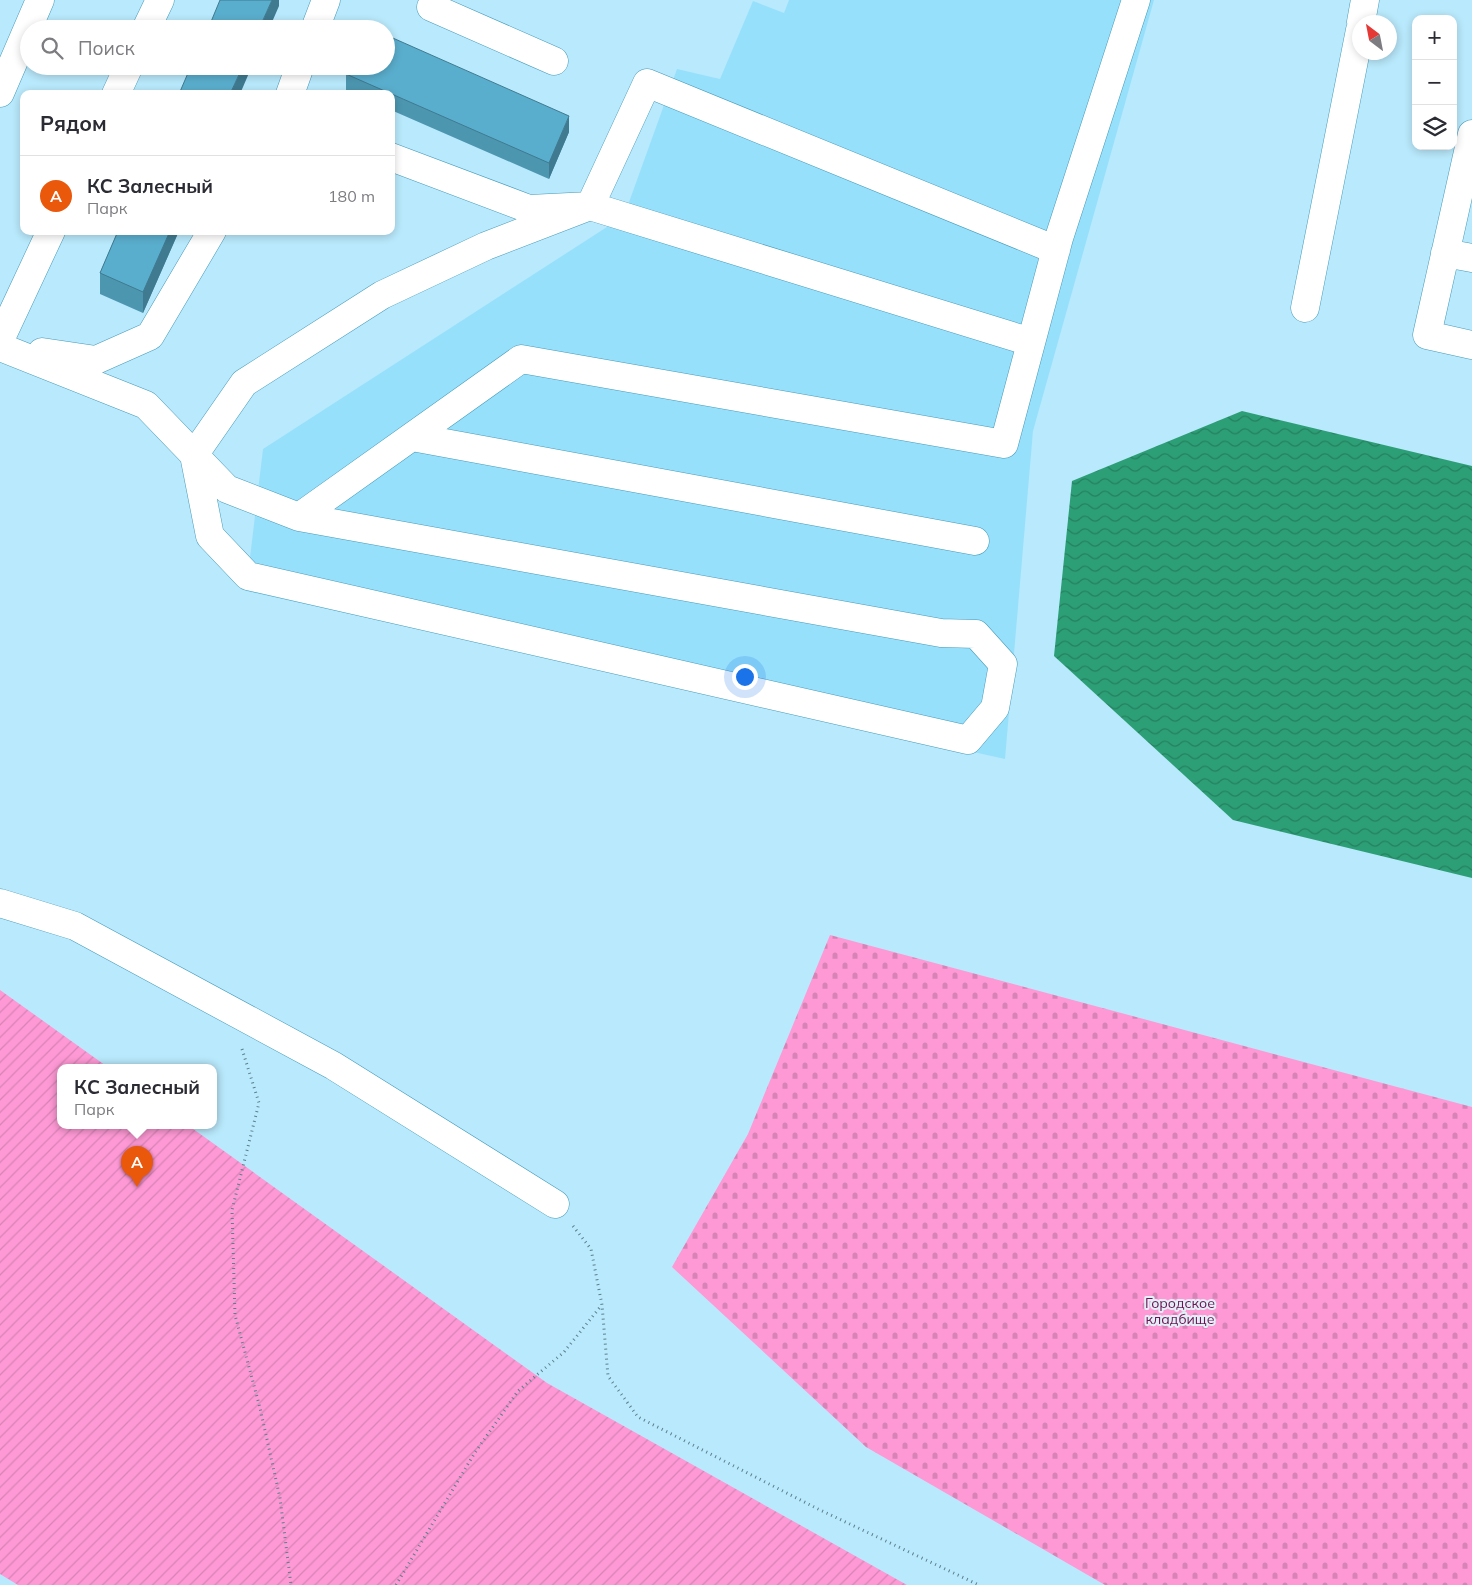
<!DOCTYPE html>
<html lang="ru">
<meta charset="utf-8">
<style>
:root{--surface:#fff;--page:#f7f7f7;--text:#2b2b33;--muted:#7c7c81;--line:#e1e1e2;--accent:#ea580c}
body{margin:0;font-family:Mulish,sans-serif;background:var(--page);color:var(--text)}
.controls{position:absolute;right:15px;top:15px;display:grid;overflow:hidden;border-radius:10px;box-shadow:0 2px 8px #0003}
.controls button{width:45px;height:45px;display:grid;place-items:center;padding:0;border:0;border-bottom:1px solid var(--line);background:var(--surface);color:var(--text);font:25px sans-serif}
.compass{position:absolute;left:1352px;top:15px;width:45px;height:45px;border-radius:50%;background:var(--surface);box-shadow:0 2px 8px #0003;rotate:328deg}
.you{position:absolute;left:744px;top:676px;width:18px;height:18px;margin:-12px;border:4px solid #fff;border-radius:50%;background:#1a73e8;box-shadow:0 0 0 8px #1a73e833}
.badge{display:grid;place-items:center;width:32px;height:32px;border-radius:50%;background:var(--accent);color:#fff;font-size:16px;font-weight:700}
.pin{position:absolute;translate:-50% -41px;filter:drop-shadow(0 1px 2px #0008)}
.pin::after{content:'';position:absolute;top:26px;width:18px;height:15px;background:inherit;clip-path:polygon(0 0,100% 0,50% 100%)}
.popup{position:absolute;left:57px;top:1064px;width:160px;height:65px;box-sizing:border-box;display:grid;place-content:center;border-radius:10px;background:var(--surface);filter:drop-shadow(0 1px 4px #0005);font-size:16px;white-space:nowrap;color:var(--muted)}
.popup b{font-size:19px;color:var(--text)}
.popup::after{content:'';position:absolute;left:50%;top:100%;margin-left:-10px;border:10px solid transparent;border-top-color:var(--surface)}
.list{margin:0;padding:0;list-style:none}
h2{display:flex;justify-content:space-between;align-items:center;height:65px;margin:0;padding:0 20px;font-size:21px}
h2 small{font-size:16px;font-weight:400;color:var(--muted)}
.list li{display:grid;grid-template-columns:32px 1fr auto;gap:15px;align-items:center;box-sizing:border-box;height:80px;padding:0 20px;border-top:1px solid var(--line)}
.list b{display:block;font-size:19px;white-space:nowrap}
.list p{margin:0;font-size:16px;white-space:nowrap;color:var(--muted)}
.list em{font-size:16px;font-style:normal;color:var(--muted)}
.icon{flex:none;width:28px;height:28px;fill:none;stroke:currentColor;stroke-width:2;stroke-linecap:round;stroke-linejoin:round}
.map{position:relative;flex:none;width:1472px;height:1585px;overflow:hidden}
.search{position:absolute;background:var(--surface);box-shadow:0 2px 8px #0003;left:20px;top:20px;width:375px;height:55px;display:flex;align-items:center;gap:12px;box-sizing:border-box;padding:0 18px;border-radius:28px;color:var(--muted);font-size:19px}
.panel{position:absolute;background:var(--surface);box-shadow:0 2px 8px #0003;left:20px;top:90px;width:375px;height:145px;border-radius:10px}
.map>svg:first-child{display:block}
.built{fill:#97e0fc}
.cemetery{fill:url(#cemetery-stones)}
.garden{fill:url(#garden-furrows)}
.water{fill:url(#water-waves)}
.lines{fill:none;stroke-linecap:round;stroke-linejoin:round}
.minor-casing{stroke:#459bb9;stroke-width:29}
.path{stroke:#5b7f8d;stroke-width:3;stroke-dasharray:1 4;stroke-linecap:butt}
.minor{stroke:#fff;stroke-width:28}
.wall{fill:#4d96b0}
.shaded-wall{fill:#3f7a90}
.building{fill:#5aaecd;stroke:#3f7a90}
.labels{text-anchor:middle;stroke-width:4;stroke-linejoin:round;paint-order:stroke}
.park-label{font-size:14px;fill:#6f1152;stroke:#e1f0f7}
</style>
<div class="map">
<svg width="1472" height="1585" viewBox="0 0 1472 1585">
<defs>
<pattern id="cemetery-stones" width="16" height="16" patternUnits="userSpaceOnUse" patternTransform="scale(1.25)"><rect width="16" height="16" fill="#fe99d5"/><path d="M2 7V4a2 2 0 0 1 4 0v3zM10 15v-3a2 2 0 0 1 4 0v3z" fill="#d883b7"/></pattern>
<pattern id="garden-furrows" width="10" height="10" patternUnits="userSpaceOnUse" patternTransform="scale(1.25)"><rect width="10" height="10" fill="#fe99d5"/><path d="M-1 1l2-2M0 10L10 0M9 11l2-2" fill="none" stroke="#d883b7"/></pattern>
<pattern id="water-waves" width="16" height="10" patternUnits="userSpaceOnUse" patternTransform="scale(1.25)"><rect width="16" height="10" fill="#2d9f76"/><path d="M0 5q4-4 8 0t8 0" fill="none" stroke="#248160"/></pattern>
</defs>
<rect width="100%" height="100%" fill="#b9e9fc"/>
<path class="built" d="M 789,0 L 1154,0 L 1033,431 L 1005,759 L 246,591 L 263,449 L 624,216 L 677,69 L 720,79 L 753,1 L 784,13 Z"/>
<path class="cemetery" d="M 830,935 L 1472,1107 L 1472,1585 L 1105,1585 L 866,1447 L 672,1267 L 748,1134 Z"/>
<path class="garden" d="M 0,990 L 109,1068 L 61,1068 L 61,1126 L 189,1126 L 547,1383 L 907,1585 L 18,1585 L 0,1574 Z"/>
<path class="water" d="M 1242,411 L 1472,466 L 1472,878 L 1233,820 L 1054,656 L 1072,481 Z"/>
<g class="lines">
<g class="minor-casing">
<path id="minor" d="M 431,7 L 554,61
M 1361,22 L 1365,0
M 146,29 L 160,0
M 315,29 L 326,0
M 0,93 L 40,0
M 116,94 L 129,66
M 290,94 L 300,66
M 1472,134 L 1427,335 L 1472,345
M 391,157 L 529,209 L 590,206 L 1031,342
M 1445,253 L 1472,258
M 1305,308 L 1360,30
M 0,340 L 51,231
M 0,347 L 146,405 L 227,489 L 299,517 L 521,359 L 1004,444 L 1059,238 L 1136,0
M 42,352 L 96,360 L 150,336 L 212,231
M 412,437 L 975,541
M 299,517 L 941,633 L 976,634 L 1003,664 L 995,708 L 968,740 L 248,576 L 210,536 L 194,455 L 244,383 L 382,295 L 486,246 L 590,206 L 647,83 L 1056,250
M 0,903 L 75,926 L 334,1066 L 555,1204"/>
</g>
<path class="path" d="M 242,1049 L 259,1103 L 232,1210 L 235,1315 L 260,1408 L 280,1498 L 291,1585
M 573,1226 L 591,1249 L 602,1305 L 608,1376 L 638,1417 L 818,1509 L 979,1585
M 396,1585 L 474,1454 L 518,1391 L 564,1352 L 601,1306"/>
<use href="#minor" class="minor"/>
</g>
<path class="wall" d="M 346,74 L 569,132 L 549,179 L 391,110 L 391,94 L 354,94 L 346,90 Z
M 118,231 L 179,231 L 143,313 L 100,294 L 100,273 Z"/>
<path class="shaded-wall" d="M 272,0 L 279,0 L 279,6 L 269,29 L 259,29 Z
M 243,66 L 252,66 L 240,94 L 230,94 Z
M 569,116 L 569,132 L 549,179 L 549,163 Z
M 170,231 L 179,231 L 143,313 L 143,292 Z"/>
<path class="building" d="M 220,0 L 272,0 L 259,29 L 208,29 Z
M 386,35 L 569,116 L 549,163 L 346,74 L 349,66 L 386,66 Z
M 191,66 L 243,66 L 230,94 L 179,94 Z
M 118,231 L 170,231 L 143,292 L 100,273 Z"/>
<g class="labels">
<g class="park-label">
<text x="1180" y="1308">Городское<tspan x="1180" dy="16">кладбище</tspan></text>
</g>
</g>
</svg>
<div class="controls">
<button>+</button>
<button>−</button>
<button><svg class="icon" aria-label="layers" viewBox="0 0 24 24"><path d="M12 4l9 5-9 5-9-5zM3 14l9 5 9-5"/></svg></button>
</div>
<svg class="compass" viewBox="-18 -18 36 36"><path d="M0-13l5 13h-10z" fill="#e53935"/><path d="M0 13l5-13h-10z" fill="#7c7c81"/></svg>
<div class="you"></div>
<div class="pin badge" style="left:137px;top:1187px">A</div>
<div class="popup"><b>КС Залесный</b>Парк</div>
<div class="search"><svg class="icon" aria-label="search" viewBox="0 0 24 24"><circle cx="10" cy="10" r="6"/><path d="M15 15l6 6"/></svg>Поиск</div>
<section class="panel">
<h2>Рядом<small></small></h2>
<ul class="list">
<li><span class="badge">A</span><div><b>КС Залесный</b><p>Парк</p></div><em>180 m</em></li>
</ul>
</section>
</div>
